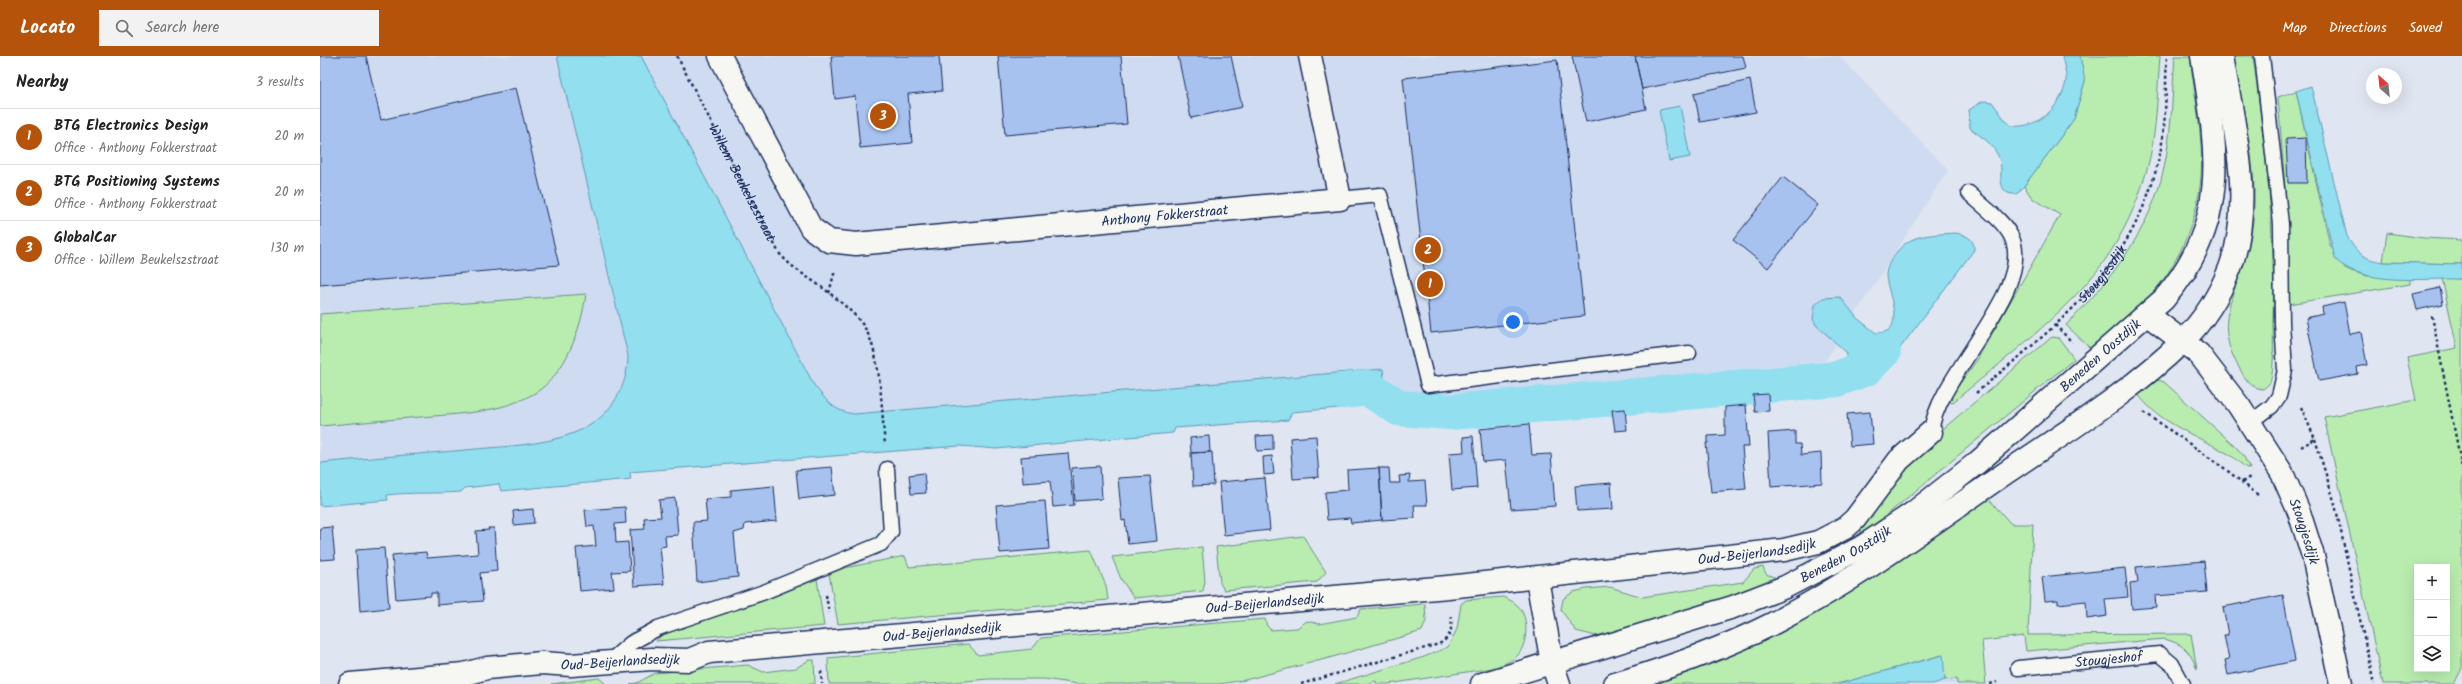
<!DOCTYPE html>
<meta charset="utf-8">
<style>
:root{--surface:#fff;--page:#f2f2f2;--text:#222;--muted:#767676;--line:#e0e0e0;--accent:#b45309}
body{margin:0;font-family:Kalam,sans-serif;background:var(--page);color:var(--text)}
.controls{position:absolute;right:12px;bottom:12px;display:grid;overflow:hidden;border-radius:0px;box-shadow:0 4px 16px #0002}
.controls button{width:36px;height:36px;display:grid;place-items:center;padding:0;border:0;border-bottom:1px solid var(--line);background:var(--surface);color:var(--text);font:20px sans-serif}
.compass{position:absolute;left:2046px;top:12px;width:36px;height:36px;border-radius:50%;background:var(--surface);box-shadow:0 4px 16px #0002;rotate:333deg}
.you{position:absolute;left:1193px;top:266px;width:14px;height:14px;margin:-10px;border:3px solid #fff;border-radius:50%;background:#1a73e8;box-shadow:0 0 0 6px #1a73e833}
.badge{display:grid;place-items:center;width:26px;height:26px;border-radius:50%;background:var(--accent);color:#fff;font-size:13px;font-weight:700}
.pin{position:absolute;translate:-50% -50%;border:2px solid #fff;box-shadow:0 1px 4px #0006}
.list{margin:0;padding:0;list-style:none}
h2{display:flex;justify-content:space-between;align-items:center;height:52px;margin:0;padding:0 16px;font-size:17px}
h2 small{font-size:13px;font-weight:400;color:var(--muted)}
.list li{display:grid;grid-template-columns:26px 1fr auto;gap:12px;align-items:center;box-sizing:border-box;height:56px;padding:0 16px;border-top:1px solid var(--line)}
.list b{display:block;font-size:15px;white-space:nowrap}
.list p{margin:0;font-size:13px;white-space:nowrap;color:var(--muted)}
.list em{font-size:13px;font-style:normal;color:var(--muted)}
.icon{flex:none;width:22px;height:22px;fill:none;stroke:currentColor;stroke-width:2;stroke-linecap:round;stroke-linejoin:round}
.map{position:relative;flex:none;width:2142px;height:628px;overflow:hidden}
header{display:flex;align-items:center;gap:24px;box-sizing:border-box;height:56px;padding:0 20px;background:var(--accent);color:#fff}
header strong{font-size:19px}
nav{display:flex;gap:22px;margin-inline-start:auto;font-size:14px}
.search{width:280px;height:36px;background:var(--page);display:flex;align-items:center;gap:10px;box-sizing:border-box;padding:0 14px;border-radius:0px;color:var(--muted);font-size:15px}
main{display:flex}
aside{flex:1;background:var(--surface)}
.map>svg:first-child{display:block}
.built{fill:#cedbf0}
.green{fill:#b8edaf;stroke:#6a8e86;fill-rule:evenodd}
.water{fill:#91dfef;stroke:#6299b5}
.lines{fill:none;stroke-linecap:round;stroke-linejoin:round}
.canal{stroke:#91dfef;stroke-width:36}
.building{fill:#a8c2ef;stroke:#1b2f5e}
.service-casing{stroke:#1b2f5e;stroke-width:17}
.minor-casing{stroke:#1b2f5e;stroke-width:25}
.secondary-casing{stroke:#1b2f5e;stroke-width:25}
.path{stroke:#1b2f5e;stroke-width:2.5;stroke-dasharray:3 3;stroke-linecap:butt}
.service{stroke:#f6f6f2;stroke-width:14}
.minor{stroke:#f6f6f2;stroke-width:22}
.secondary{stroke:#f6f6f2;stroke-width:22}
.labels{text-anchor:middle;stroke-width:3;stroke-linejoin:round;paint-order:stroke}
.street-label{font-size:14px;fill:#1b2f5e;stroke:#f6f6f2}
</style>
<header>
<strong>Locato</strong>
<div class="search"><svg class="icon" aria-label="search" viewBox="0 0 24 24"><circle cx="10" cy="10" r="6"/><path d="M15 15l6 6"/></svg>Search here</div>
<nav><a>Map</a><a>Directions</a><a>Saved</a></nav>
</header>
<main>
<aside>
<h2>Nearby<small>3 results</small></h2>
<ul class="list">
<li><span class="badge">1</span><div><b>BTG Electronics Design</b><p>Office · Anthony Fokkerstraat</p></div><em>20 m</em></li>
<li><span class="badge">2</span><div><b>BTG Positioning Systems</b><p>Office · Anthony Fokkerstraat</p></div><em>20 m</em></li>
<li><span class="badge">3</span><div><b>GlobalCar</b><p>Office · Willem Beukelszstraat</p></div><em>130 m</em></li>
</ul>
</aside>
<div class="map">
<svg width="2142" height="628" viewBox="0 0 2142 628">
<rect width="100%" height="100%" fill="#dfe6f1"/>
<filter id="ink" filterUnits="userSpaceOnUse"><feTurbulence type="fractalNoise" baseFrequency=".025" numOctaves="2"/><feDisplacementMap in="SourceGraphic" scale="8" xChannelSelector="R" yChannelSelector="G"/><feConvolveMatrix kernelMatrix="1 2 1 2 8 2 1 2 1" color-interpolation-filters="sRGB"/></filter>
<g filter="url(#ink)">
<path class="built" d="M 0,0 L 1519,0 L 1628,114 L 1505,305 L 1107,343 L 1008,323 L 0,425 Z
M 1637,623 L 1637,628 L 1613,628 L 1625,624 Z"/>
<path class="green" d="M 1760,0 L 1840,0 C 1837,39 1837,80 1826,117 C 1817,149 1802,180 1783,207 C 1746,257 1680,307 1632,347 L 1628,344 L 1657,304 L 1740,159 L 1712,142 L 1704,130 L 1754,63 L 1765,25 Z
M 1855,0 L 1870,0 C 1874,39 1884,81 1881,121 C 1877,167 1857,214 1823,247 C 1807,263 1788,278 1771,293 L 1746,269 C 1791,224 1830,175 1844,112 C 1852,75 1852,37 1855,0 Z
M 1912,0 L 1933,0 C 1945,92 1956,173 1953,266 C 1953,286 1955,308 1950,327 L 1943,333 C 1931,332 1926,324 1921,315 C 1897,276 1907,254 1921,215 C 1931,190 1935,161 1934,134 C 1933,89 1920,44 1912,0 Z
M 1976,35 L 2010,189 L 2025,212 L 2031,215 L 2047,220 L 2090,222 L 2090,228 L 1969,248 L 1966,145 L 1958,41 Z
M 2067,177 L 2104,182 L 2142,184 L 2142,208 L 2063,206 Z
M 2122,222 L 2142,223 L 2142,612 L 2134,628 L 2063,628 L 2004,361 L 2096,344 L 2087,302 L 2137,292 ZM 2097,511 L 2127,511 L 2127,613 L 2097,613 Z
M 266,238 C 261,273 246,318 215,337 C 182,357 137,358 100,361 C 66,364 33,367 0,370 L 0,258 Z
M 1732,281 L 1739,282 L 1754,303 L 1563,462 L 1543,476 L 1540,475 L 1539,470 L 1592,399 Z
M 1838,324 L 1844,326 L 1915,390 L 1923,399 L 1930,413 C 1922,411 1917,403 1910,399 C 1879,380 1839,368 1817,337 Z
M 1667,441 L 1691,468 L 1713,468 L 1708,579 L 1871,578 L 1877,614 C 1871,596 1864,588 1844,583 L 1706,595 L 1704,580 L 1662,585 L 1666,628 L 1637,628 L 1637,623 L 1625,624 L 1622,599 L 1518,628 L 1333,628 C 1400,604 1469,574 1530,536 C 1577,507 1622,473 1667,441 Z
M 983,480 L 1006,516 L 997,526 L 904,534 L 900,527 L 896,491 Z
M 882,491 L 885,525 L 883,535 L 814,542 L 801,523 L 792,501 Z
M 771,494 L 786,530 L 788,544 L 518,568 L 509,518 L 524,512 L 585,500 L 589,511 Z
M 1443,511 L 1446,518 L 1459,523 L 1426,536 L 1286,580 L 1276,580 L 1256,575 L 1241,554 L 1243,543 L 1253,536 L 1266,533 L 1290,531 L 1322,541 L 1423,526 L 1434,513 Z
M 497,523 L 504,570 L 336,585 L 344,577 L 441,546 Z
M 1183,541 C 1187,543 1193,545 1197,549 C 1210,560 1208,590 1196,601 C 1189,607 1180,609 1173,612 L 1068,628 L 1057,628 L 1056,625 L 1046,628 L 1015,628 L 1104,601 L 1128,591 L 1137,573 L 1141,548 L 1146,544 Z
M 1105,548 L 1106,565 L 1102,575 L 1009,602 L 925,624 L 899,628 L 758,628 L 724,623 L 668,623 L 612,628 L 509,628 L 508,602 L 648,588 L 658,599 L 712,593 L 721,582 L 945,563 L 947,570 L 951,574 L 977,572 L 987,565 L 999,568 L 1037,561 L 1041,553 Z
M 489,604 L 494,604 L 495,628 L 310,628 L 317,627 L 335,617 L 428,609 L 443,616 L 476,612 Z
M 279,622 L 286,628 L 231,628 Z"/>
<path class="water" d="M 237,0 L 321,0 L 494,329 C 506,344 514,356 534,358 L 1063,313 L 1067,348 L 972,356 L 968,364 L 855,372 L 853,377 L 676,393 L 640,390 L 310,416 L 311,423 L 181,435 L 179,428 L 145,432 L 141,436 C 116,438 92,436 67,439 L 68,444 L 0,450 L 0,407 C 49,402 97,398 146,394 C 184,390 230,390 265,372 C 292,358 308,329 308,300 Z
M 1742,0 L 1760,0 L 1765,25 L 1754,63 L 1704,130 L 1697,138 C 1675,140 1683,117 1680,104 C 1679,101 1676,96 1674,93 C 1668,84 1658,79 1650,72 L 1649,54 L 1663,45 L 1672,46 L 1685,64 L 1692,70 C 1718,73 1742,50 1746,25 C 1747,17 1743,7 1742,0 Z
M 1991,30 L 2027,180 C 2036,197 2044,203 2063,206 L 2142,208 L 2142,223 C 2104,222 2043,231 2015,203 L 1976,35 Z
M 1360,50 L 1370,101 L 1349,105 L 1339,54 Z
M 1636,177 C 1645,179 1655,182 1654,194 L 1562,316 L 1549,324 L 1524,328 L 1527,297 L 1496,269 L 1493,263 L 1495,249 L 1503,242 L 1520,241 L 1537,262 L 1556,277 C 1590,278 1565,233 1566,218 C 1567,206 1580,189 1591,184 C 1604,178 1621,178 1636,177 Z
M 1623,599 L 1625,624 L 1613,628 L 1518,628 Z"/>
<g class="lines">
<path class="canal" d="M 1022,335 L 1048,332 L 1079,352 L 1131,356 L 1517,323 L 1546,312 L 1563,295"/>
</g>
<path class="building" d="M 0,0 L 46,0 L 61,64 L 196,32 L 239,209 L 0,229 Z
M 511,0 L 619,0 L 622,35 L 588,38 L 592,87 L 540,92 L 535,40 L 515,43 Z
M 678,0 L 801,0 L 807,68 L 685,79 Z
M 858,0 L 911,0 L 922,51 L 871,62 Z
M 1252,0 L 1315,0 L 1326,53 L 1266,66 Z
M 1315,0 L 1423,0 L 1426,12 L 1322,33 Z
M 1237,4 L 1264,260 L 1111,277 L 1083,22 Z
M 1430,24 L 1436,56 L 1380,66 L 1374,37 Z
M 1986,82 L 1987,127 L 1968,127 L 1966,83 Z
M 1463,121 L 1498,149 L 1448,212 L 1413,184 Z
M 2120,232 L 2123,248 L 2097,254 L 2093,238 Z
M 2024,246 L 2030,278 L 2041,276 L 2047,309 L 2037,311 L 2038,318 L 1999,325 L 1986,262 L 2003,258 L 2002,251 Z
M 1448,338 L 1449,355 L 1435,356 L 1433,339 Z
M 1426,349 L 1429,391 L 1422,391 L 1426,433 L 1391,436 L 1386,387 L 1388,387 L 1388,380 L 1405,379 L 1405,351 Z
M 1305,353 L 1307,374 L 1295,375 L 1292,354 Z
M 1550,356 L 1553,388 L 1530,390 L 1527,358 Z
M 1209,368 L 1212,399 L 1231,398 L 1235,450 L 1191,453 L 1186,404 L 1163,406 L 1160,373 Z
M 1475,375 L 1475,388 L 1480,388 L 1481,399 L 1501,397 L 1502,427 L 1451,431 L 1448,377 Z
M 953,379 L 953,394 L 937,395 L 936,380 Z
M 889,380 L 890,396 L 871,397 L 870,382 Z
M 996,380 L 999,421 L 973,423 L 970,382 Z
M 1153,380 L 1157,432 L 1132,434 L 1129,397 L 1144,396 L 1143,381 Z
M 892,396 L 894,429 L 873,430 L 871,397 Z
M 748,397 L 754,449 L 733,451 L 730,425 L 703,427 L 701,401 Z
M 952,400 L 954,418 L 944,419 L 943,401 Z
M 780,410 L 782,443 L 755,445 L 752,412 Z
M 512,411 L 515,439 L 479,443 L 476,414 Z
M 1059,412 L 1069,412 L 1070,427 L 1080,427 L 1079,420 L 1090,419 L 1089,426 L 1105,425 L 1107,449 L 1094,449 L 1095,462 L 1062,464 Z
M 1059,412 L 1062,464 L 1031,467 L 1030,462 L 1007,464 L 1005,436 L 1028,434 L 1027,414 Z
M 604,417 L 606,437 L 591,438 L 589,419 Z
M 830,420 L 837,485 L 808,488 L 805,464 L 802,465 L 798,422 Z
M 945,422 L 950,474 L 904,479 L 899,426 Z
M 1291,427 L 1293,453 L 1257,455 L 1255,430 Z
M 454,430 L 457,465 L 425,468 L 424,474 L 414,477 L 418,521 L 377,526 L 373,466 L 387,465 L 385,443 L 411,441 L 411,434 Z
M 355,442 L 358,479 L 345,480 L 346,490 L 340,491 L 344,528 L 314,530 L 310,474 L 325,473 L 324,462 L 341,461 L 339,444 Z
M 725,445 L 729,493 L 680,497 L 676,449 Z
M 305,451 L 306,467 L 295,468 L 296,487 L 308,486 L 310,515 L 292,516 L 294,532 L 260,535 L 256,492 L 276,490 L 274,470 L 267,471 L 265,454 Z
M 213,453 L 214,467 L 194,469 L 193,455 Z
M 12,471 L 15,503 L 0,504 L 0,472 Z
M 168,472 L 174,472 L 177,515 L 160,517 L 163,545 L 117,549 L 117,537 L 111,537 L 111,540 L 76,543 L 72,499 L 106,496 L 107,502 L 158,498 L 156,475 L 169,474 Z
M 64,492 L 69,552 L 40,555 L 36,494 Z
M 1884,505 L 1887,536 L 1835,540 L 1836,551 L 1812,553 L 1810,527 L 1818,526 L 1816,511 Z
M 1805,512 L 1808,541 L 1785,543 L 1787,560 L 1767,563 L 1766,545 L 1738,548 L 1738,544 L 1725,545 L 1722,521 Z
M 1963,539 L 1975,605 L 1908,619 L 1905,604 L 1909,603 L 1904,579 L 1908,579 L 1903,551 Z"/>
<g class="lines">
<g class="service-casing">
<g id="service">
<path d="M 1020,143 L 1060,139 L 1108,329 L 1369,297"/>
<path d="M 1930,367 L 1952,350 L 1959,340 L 1965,314 L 1962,267 L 1961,168 L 1942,0"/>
<path d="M 1611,376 C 1617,319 1717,232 1691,180 C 1682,163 1663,151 1649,137"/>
<path d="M 289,606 L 311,587 L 338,572 L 444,536 L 561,488 L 571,476 L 567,413"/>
<path id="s3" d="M 1698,612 L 1840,598 L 1852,608 L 1863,628"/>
</g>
</g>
<g class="minor-casing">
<g id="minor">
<path id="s4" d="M 400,0 L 491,172 L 509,185 L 536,188 L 1020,143 L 990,0"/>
<path id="s5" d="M 1828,259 L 1879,298 L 1919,350 L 1962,417 L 1979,456 L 1993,500 L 2021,628"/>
<path d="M 1217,523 L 1232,607 L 1239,628"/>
<path id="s6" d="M 30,628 L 144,618 L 167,612 L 222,607 L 251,609 L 332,603 L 369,604 L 389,596 L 1128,531 L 1464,494 L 1498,486 L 1525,472 L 1535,463 L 1579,404 L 1611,376"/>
</g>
</g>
<g class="secondary-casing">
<g id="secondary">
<path id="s7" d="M 1162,628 L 1413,551 L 1465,531 L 1542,491 L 1593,457 L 1658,406 L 1844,243 C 1911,164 1897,94 1882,0"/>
<path d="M 1295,628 C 1348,612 1400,594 1450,569 C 1534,526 1610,469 1687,416 C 1747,375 1811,336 1863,285 C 1883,265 1900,238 1910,212 C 1935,145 1913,67 1902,0"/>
</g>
</g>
<g class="path">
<path id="s1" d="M 357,0 L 459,197 C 474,215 494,224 512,239 C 523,248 534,257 543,269 C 562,297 561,354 565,388"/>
<path d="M 509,237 L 515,214"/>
<path d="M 2112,260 L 2142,412"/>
<path d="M 1735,269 L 1752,286"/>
<path id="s2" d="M 1656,337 C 1737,268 1811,216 1838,106 C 1847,73 1845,34 1847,0"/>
<path d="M 1824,356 L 1904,412 L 1938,439"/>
<path d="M 1995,383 L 2015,448 L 2054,628"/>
<path d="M 1981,391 L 1995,383 L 1981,351"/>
<path d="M 1922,426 L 1930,421"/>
<path d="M 506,539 L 509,557"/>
<path d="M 501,615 L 502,628"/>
<path d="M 981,628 L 1119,588 C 1132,581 1132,572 1131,560"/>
<path d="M 1670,628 L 1677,626"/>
</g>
<use href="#service" class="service"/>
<use href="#minor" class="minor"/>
<use href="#secondary" class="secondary"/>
</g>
</g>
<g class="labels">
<g class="street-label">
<text dy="5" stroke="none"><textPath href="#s1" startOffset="143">Willem Beukelszstraat</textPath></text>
<text dy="5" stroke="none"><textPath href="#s4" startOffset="554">Anthony Fokkerstraat</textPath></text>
<text dy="5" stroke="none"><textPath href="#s2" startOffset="174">Stougjesdijk</textPath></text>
<text dy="5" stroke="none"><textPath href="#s7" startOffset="711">Beneden Oostdijk</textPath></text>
<text dy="5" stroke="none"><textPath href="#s5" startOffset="272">Stougjesdijk</textPath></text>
<text dy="5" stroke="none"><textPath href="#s6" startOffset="1415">Oud-Beijerlandsedijk</textPath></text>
<text dy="5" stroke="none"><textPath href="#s7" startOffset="387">Beneden Oostdijk</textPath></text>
<text dy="5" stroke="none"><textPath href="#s6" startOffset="920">Oud-Beijerlandsedijk</textPath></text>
<text dy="5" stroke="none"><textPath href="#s6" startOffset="596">Oud-Beijerlandsedijk</textPath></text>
<text dy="5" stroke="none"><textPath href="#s3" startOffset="91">Stougjeshof</textPath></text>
<text dy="5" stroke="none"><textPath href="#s6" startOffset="272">Oud-Beijerlandsedijk</textPath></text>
</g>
</g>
</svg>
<div class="controls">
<button>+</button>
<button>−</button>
<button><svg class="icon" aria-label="layers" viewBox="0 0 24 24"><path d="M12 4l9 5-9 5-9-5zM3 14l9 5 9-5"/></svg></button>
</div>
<svg class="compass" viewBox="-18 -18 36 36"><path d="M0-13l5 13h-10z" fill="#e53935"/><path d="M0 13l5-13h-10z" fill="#767676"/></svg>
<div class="you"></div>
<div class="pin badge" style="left:1110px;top:228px">1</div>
<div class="pin badge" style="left:1108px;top:194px">2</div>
<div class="pin badge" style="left:563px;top:60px">3</div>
</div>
</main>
